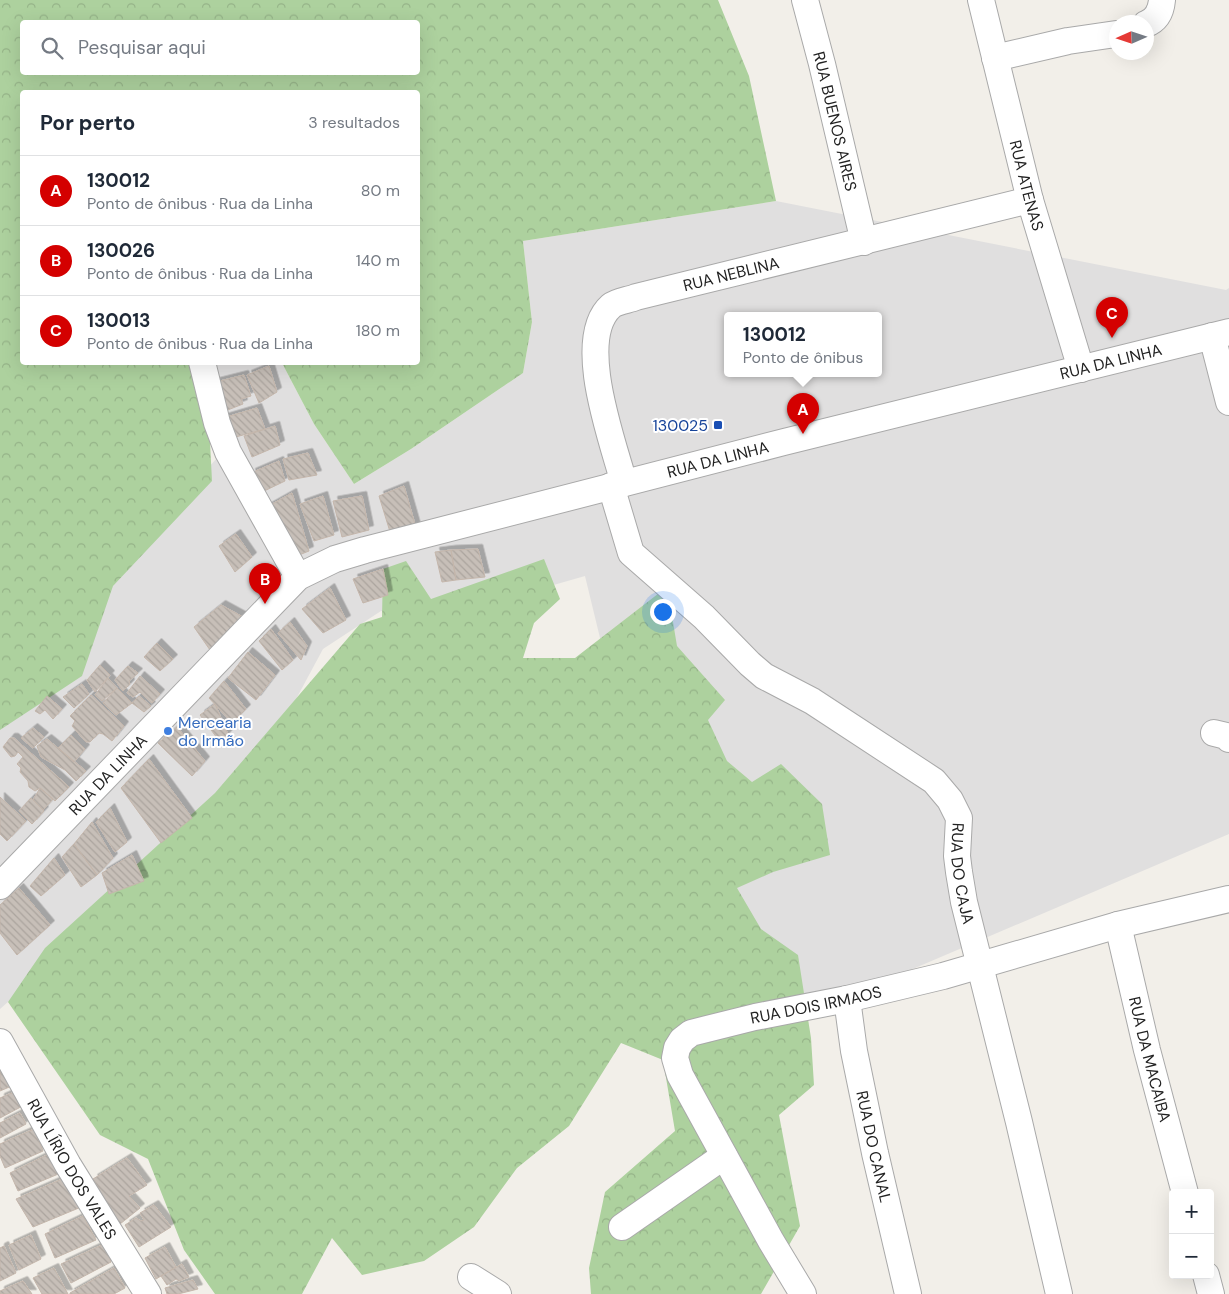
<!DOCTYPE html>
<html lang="pt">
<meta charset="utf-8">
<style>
:root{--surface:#fff;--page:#f2f2f3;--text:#1f2937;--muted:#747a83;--line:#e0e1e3;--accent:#d40000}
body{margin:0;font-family:"DM Sans",sans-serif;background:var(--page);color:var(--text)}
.controls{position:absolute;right:15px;bottom:15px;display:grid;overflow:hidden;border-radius:5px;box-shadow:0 5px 20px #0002}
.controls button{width:45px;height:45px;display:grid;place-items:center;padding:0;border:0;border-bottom:1px solid var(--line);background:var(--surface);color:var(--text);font:25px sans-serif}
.compass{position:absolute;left:1109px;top:15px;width:45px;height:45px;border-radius:50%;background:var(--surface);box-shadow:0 5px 20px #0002;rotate:267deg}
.you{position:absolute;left:662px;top:611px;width:18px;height:18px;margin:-12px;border:4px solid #fff;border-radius:50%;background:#1a73e8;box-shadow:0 0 0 8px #1a73e833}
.badge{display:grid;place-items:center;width:32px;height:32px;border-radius:50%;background:var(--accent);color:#fff;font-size:16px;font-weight:700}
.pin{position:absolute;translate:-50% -41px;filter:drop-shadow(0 1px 2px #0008)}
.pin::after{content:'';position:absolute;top:26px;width:18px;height:15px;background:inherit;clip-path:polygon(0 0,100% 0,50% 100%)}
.popup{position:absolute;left:724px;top:312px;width:158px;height:65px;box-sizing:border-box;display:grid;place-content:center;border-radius:5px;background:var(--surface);filter:drop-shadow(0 1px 4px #0005);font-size:16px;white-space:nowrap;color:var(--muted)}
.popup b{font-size:19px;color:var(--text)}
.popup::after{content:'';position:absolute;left:50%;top:100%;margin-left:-10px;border:10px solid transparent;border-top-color:var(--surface)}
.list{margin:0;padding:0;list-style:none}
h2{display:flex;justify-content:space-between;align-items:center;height:65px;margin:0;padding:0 20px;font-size:21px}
h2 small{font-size:16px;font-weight:400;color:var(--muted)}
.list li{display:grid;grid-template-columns:32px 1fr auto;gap:15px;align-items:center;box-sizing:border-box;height:70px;padding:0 20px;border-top:1px solid var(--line)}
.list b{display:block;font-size:19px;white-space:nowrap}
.list p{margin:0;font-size:16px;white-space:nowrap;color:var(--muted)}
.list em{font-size:16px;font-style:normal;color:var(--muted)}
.icon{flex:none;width:28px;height:28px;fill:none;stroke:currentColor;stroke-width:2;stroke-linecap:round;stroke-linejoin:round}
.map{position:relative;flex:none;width:1229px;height:1294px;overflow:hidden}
.search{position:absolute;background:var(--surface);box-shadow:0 5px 20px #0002;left:20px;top:20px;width:400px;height:55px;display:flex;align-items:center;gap:12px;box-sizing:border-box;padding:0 18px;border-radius:5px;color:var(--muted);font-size:19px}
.panel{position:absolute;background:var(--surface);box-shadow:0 5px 20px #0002;left:20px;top:90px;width:400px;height:275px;border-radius:5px}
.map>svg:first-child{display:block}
.residential{fill:#e0dfdf;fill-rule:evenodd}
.forest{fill:url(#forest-crowns);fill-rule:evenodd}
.building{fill:url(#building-back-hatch);stroke:#c4b6ab;filter:url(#shadow)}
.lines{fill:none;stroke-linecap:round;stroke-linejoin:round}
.minor-casing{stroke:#a9a9a9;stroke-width:28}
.minor{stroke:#fff;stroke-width:26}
.transit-dot{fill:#1a4fb4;stroke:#fff;stroke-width:2}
.shop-dot{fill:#3f7fe0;stroke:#fff;stroke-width:2}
.labels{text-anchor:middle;stroke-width:4;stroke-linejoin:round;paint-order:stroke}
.street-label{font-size:16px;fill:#222;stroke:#fff}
.transit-label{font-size:16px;fill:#164399;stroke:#fff;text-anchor:end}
.shop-label{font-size:16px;fill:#366cbe;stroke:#fff;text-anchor:start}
</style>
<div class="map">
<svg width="1229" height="1294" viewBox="0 0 1229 1294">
<defs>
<pattern id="forest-crowns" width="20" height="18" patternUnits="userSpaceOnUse" patternTransform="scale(1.25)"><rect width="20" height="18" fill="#add19e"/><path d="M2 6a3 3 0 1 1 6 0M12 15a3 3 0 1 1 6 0" fill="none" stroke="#95b388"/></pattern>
<pattern id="building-back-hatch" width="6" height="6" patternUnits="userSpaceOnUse" patternTransform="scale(1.25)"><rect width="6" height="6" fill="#c7bfb8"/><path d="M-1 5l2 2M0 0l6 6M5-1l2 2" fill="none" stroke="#aba49e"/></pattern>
<filter id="shadow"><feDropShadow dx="4.5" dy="-4.5" stdDeviation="0" flood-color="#0004"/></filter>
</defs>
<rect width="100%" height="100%" fill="#f2efe9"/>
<path class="residential" d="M 776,201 L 1226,290 L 1229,288 L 1229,834 L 702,1059 L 585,576 L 484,605 L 381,611 L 323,649 L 295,701 L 222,812 L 0,1009 L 0,728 L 106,586 L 216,459 L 204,363 L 282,363 L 314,424 L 354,484 L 411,449 L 523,373 L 532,322 L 523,241 ZM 728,315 L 878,315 L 878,373 L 728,373 Z"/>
<path class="forest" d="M 0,0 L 718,0 L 749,76 L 776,201 L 523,241 L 532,322 L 523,373 L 411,449 L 354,484 L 314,424 L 282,363 L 418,362 L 418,92 L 22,92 L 22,362 L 206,363 L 212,481 L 113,586 L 82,676 L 0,730 ZM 22,22 L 418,22 L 418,72 L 22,72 Z
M 544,559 L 560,599 L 534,623 L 523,658 L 575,658 L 663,590 L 672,616 L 677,646 L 725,700 L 708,720 L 727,761 L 752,782 L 781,764 L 822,804 L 830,855 L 773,872 L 737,888 L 761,929 L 798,955 L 811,1038 L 814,1085 L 779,1115 L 800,1226 L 761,1294 L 591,1294 L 589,1268 L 605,1192 L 675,1131 L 663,1060 L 621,1043 L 569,1126 L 517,1168 L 474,1227 L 424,1261 L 362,1275 L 332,1238 L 302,1294 L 215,1294 L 184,1250 L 148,1159 L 100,1135 L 8,1002 L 45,948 L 215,793 L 360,624 L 382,617 L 383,569 L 406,561 L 431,599 Z"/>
<path class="building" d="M 269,366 L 277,392 L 259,403 L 247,375 Z
M 244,375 L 251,396 L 241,399 L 243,404 L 220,413 L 212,383 Z
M 257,408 L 265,429 L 232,438 L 223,418 Z
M 275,426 L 280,445 L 252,457 L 244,436 Z
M 308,453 L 317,475 L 289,480 L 283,459 Z
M 279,461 L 285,481 L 258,494 L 251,473 Z
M 404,486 L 416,528 L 391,535 L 379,496 Z
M 292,493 L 309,551 L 289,559 L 267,507 Z
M 323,496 L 334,535 L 314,541 L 300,504 Z
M 362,496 L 369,530 L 342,537 L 333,501 Z
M 236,534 L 252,557 L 235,572 L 219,546 Z
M 478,549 L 485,577 L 456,580 L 451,550 Z
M 451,550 L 456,580 L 442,582 L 435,552 Z
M 383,569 L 388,595 L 363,603 L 353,579 Z
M 330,588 L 346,620 L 323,633 L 302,609 Z
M 221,605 L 243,617 L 210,650 L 194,627 Z
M 290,622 L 307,646 L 301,660 L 278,633 Z
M 271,629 L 293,660 L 282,670 L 259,641 Z
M 157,643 L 173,659 L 160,671 L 144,657 Z
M 248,652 L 275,675 L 256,700 L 228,678 Z
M 100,665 L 110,675 L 95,692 L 87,680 Z
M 128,666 L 138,673 L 129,681 L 130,684 L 123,691 L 115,680 Z
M 140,676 L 160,694 L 152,703 L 140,692 L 133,697 L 127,693 Z
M 108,678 L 117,688 L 102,701 L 95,695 Z
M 224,681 L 246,709 L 232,723 L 209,698 Z
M 82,684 L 89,694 L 74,708 L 63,697 Z
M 117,688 L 132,703 L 116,715 L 103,703 Z
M 91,695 L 124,726 L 112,741 L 103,734 L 99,733 L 90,742 L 86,742 L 72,726 L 75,721 L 70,716 Z
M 47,696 L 62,709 L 53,719 L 45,710 L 40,714 L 35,711 Z
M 139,696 L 151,706 L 144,712 L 132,703 Z
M 215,704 L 228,734 L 220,742 L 200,715 Z
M 177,727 L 205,761 L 192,776 L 158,743 Z
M 33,728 L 44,737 L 33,748 L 21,738 Z
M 71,735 L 85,749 L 74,762 L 58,748 Z
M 10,738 L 14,738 L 69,787 L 55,801 L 40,788 L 35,791 L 29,787 L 28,781 L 20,772 L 21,768 L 17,764 L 23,757 L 18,752 L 15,756 L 11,757 L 3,747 Z
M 47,739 L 86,771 L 76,781 L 65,770 L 41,757 L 37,746 Z
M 149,759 L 192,818 L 161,843 L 121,788 Z
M 40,788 L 53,799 L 43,810 L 33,800 Z
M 0,797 L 26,821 L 7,841 L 0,834 Z
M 31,798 L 44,811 L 32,824 L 19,811 Z
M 110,808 L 127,842 L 115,852 L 96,822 Z
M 92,822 L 113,858 L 97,875 L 74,844 Z
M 74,844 L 97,875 L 81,887 L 62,857 Z
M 132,855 L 144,881 L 109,894 L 102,873 Z
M 54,858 L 65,875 L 41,896 L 30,886 Z
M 19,888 L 50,925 L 17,955 L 0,933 L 0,905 Z
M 0,1068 L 14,1085 L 0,1091 Z
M 21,1089 L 30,1102 L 0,1118 L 0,1098 Z
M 20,1113 L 26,1124 L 0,1138 L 0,1123 Z
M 34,1129 L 43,1151 L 5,1168 L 0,1156 L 0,1144 Z
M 53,1152 L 63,1172 L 18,1191 L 10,1173 Z
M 127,1158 L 147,1185 L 129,1196 L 140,1208 L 120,1224 L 93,1179 Z
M 69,1176 L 86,1205 L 33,1227 L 16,1199 Z
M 154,1205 L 171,1227 L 139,1247 L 125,1225 L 136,1218 L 141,1221 L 144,1220 L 140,1213 Z
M 83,1216 L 96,1240 L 55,1258 L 45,1234 Z
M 31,1235 L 41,1259 L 19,1270 L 9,1245 Z
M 104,1244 L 111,1262 L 71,1283 L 61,1264 Z
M 4,1246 L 16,1273 L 0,1281 L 0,1248 Z
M 165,1247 L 176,1267 L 156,1279 L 145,1258 Z
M 182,1264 L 189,1277 L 179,1281 L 176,1279 L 167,1285 L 161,1276 Z
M 54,1268 L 68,1294 L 42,1294 L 33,1278 Z
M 114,1268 L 125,1288 L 114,1294 L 70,1294 L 70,1293 Z
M 193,1280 L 198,1289 L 178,1294 L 167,1294 L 165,1288 Z
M 23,1281 L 32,1294 L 0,1294 L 0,1291 Z"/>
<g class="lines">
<g class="minor-casing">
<g id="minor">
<path id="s1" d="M 805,0 L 822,64 L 864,242"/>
<path id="s2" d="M 981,0 L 1030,200 L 1081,369"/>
<path d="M 1146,24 C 1157,20 1161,11 1162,0"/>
<path d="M 995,58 L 1068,41 L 1116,34"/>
<path d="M 1212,336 L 1229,402"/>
<path d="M 202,362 L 217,423 L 228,452 L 298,577"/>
<path id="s3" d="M 624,483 C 613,442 574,339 611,306 C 617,301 629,300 636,297 L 1030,200"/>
<path id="s4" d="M 611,486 L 631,553 L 704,617 L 750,664 L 764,676 L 812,701 L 934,781 L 950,800 L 959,818 L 957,856 L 959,872 L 964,902 L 1019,1122 L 1059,1294"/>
<path d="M 1214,733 L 1226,736 L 1229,739"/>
<path id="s5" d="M 0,886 L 298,577 L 335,559 L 365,550 L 784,442 L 1229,332"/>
<path id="s6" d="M 1118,925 L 1147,1050 L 1185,1193"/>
<path id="s7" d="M 847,999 L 854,1051 L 875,1153 L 908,1294"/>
<path id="s8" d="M 0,1042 L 68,1165 L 148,1294"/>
<path d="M 622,1227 L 724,1156"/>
<path d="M 1206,1275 L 1211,1294"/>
<path d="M 471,1277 L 498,1294"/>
<path id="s9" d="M 803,1294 L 771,1241 L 680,1075 L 675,1058 L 677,1048 L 682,1040 L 691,1033 L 755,1017 L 847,999 L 943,976 L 1118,925 L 1229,899"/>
</g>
</g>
<use href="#minor" class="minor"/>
</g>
<rect class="transit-dot" x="713" y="420" width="10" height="10" rx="2.5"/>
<circle class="shop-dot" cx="168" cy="731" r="5"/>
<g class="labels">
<g class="street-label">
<text dy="6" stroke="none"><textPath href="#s1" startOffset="125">RUA BUENOS AIRES</textPath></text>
<text dy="6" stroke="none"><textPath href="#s2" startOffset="191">RUA ATENAS</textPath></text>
<text dy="6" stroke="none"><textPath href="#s3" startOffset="309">RUA NEBLINA</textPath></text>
<text dy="6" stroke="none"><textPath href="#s5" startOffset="1271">RUA DA LINHA</textPath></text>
<text dy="6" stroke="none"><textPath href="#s5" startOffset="866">RUA DA LINHA</textPath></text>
<text dy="6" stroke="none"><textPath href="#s5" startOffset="155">RUA DA LINHA</textPath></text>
<text dy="6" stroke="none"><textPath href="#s4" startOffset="552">RUA DO CAJA</textPath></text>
<text dy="6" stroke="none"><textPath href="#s9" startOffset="428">RUA DOIS IRMAOS</textPath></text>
<text dy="6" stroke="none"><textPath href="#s6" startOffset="138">RUA DA MACAIBA</textPath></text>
<text dy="6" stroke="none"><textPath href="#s7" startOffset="150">RUA DO CANAL</textPath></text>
<text dy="6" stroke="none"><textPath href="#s8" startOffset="146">RUA LÍRIO DOS VALES</textPath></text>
</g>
<g class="transit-label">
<text x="708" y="431">130025</text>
</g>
<g class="shop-label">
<text x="178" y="728">Mercearia<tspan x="178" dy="18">do Irmão</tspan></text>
</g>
</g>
</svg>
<div class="controls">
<button>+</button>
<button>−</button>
</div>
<svg class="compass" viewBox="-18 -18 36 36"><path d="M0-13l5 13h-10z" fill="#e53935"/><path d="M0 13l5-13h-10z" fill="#747a83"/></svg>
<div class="you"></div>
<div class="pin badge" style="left:803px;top:434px">A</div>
<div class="popup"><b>130012</b>Ponto de ônibus</div>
<div class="pin badge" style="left:265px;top:604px">B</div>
<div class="pin badge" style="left:1112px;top:338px">C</div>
<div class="search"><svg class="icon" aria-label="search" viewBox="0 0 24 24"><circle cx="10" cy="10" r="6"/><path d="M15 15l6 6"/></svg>Pesquisar aqui</div>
<section class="panel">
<h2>Por perto<small>3 resultados</small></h2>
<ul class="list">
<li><span class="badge">A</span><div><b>130012</b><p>Ponto de ônibus · Rua da Linha</p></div><em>80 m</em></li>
<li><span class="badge">B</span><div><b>130026</b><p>Ponto de ônibus · Rua da Linha</p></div><em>140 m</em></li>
<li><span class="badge">C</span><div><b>130013</b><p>Ponto de ônibus · Rua da Linha</p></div><em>180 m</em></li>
</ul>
</section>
</div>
